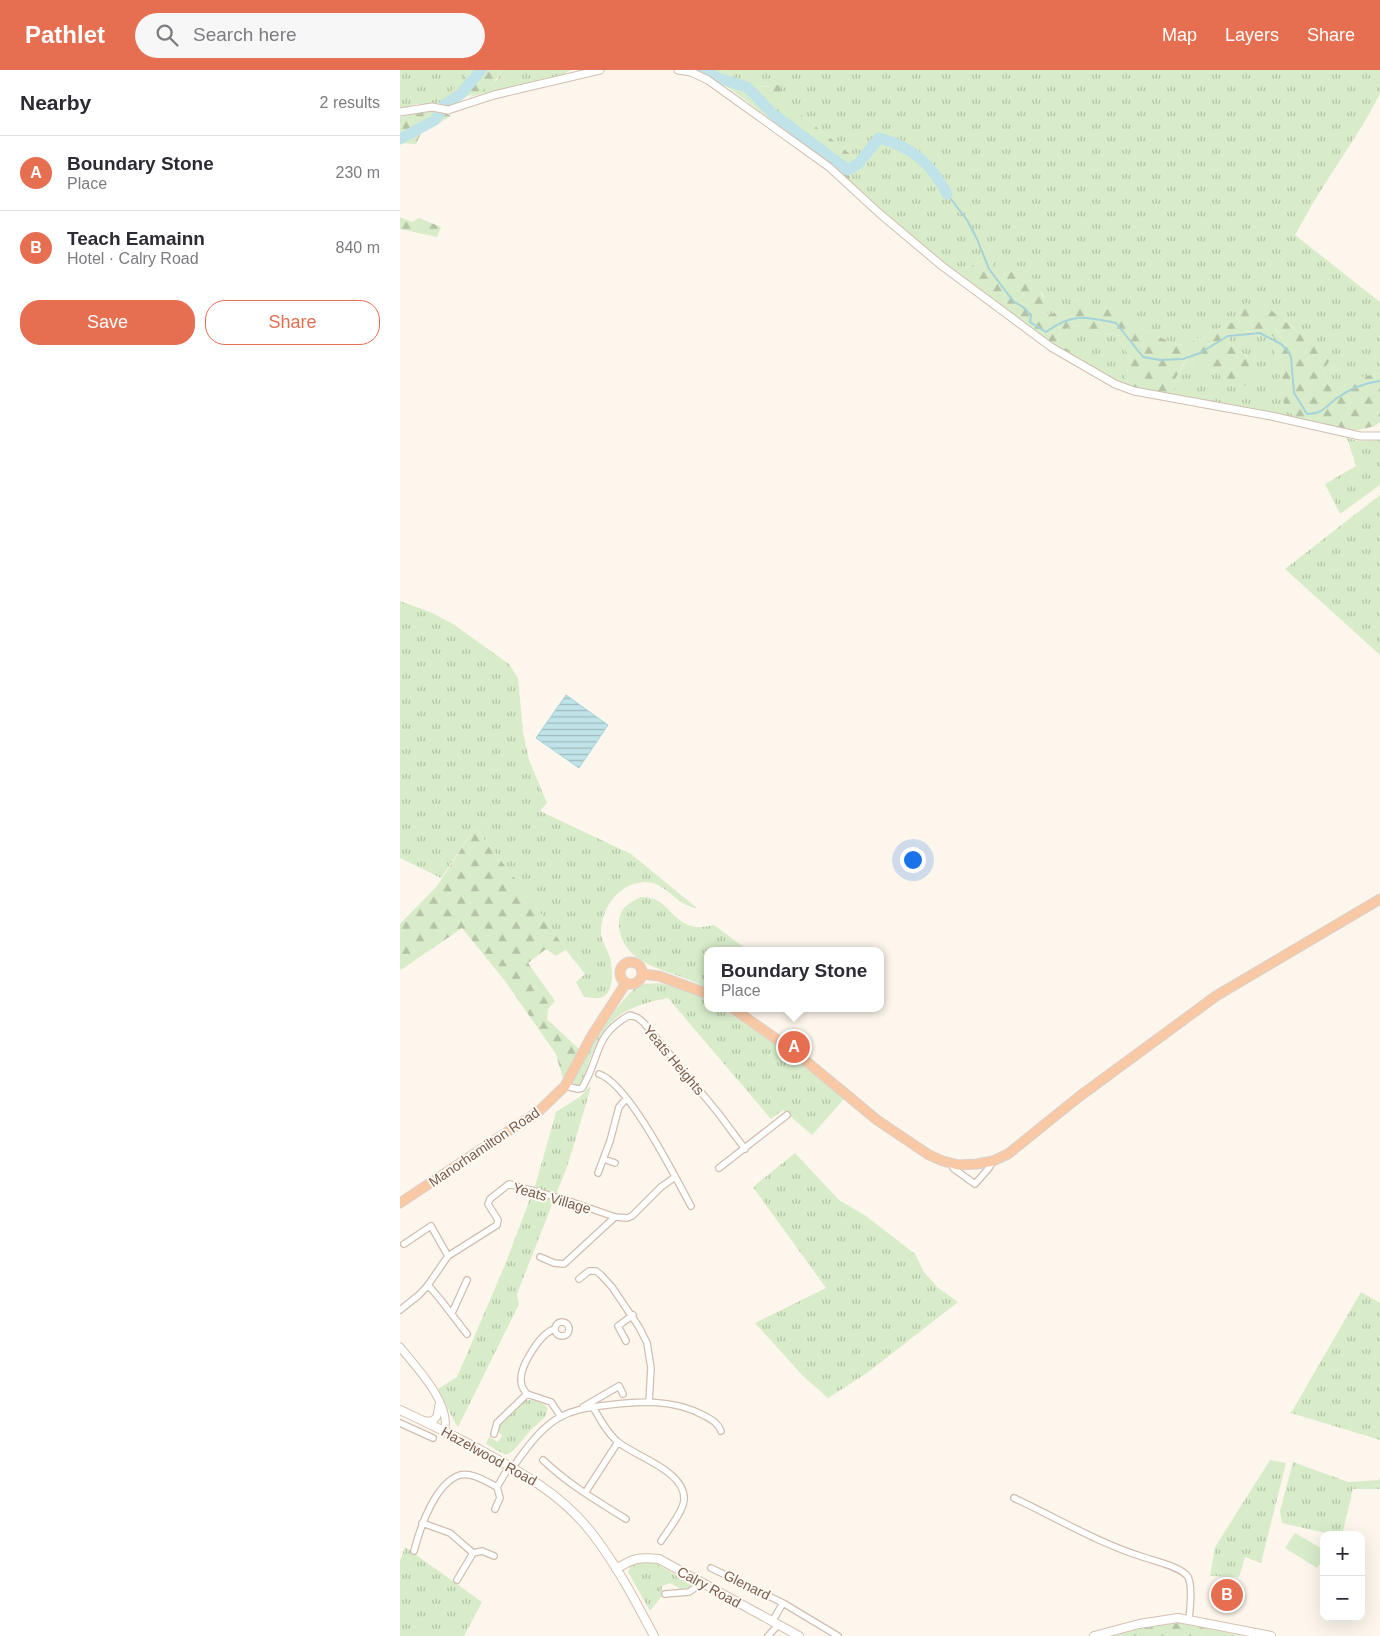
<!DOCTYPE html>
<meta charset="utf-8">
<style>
:root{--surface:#fff;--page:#f7f7f7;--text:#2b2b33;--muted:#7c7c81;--line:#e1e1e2;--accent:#e76f51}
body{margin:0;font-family:Arial,sans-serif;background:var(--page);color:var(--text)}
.controls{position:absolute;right:15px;bottom:15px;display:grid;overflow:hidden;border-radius:10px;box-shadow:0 5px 20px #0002}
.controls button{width:45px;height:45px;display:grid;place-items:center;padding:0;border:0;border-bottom:1px solid var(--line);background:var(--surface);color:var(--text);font:25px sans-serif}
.you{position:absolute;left:512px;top:789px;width:18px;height:18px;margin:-12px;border:4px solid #fff;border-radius:50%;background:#1a73e8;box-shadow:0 0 0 8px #1a73e833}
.badge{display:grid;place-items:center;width:32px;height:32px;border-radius:50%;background:var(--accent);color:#fff;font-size:16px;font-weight:700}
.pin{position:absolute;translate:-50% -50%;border:2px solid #fff;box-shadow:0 1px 5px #0006}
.popup{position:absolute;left:304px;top:877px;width:180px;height:65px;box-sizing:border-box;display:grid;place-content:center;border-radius:10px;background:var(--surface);filter:drop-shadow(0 1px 4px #0005);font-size:16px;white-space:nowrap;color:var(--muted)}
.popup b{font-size:19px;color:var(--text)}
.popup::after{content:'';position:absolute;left:50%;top:100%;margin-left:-10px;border:10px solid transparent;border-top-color:var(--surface)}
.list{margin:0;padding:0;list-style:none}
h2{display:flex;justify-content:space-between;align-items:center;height:65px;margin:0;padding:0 20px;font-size:21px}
h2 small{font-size:16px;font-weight:400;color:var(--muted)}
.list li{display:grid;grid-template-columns:32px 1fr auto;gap:15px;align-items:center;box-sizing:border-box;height:75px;padding:0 20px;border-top:1px solid var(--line)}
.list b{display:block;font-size:19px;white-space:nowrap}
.list p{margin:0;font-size:16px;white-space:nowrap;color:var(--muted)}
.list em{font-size:16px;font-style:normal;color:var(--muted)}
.actions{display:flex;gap:10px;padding:15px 20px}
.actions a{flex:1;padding:11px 0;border:1px solid var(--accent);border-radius:20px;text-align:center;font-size:18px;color:var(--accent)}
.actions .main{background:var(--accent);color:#fff}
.icon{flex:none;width:28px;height:28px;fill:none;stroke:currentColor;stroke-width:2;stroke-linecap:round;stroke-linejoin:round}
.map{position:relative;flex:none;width:980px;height:1566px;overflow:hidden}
header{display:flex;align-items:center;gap:30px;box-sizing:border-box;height:70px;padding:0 25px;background:var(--accent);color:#fff}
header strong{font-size:24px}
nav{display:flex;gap:28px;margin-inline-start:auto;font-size:18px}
.search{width:350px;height:45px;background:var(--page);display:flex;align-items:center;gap:12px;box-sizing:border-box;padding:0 18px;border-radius:28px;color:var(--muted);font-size:19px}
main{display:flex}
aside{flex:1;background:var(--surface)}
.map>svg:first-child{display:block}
.grass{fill:url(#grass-tufts)}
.forest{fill:url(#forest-firs)}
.pitch{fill:#d8ecc9}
.water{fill:url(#water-rules);stroke:#a5d3da}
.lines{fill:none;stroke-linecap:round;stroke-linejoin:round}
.stream{stroke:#a5d3da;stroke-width:2}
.river{stroke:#bfe3e8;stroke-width:11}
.minor-casing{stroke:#d1beb0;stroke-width:8}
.tertiary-casing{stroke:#d1beb0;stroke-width:9}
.secondary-casing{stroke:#d6c0b0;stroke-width:10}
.trunk-casing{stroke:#dad1cd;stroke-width:11}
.minor{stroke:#fff;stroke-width:5.5}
.tertiary{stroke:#fff;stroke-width:7}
.secondary{stroke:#fff;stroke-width:8}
.trunk{stroke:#f9c8a4;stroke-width:9}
.labels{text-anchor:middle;stroke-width:4;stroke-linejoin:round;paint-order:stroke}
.street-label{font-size:14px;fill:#7a5c4d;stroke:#fffaf3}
</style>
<header>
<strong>Pathlet</strong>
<div class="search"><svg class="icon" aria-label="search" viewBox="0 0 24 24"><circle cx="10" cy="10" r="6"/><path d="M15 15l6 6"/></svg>Search here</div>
<nav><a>Map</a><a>Layers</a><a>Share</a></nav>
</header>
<main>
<aside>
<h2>Nearby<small>2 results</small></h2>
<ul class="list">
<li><span class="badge">A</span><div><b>Boundary Stone</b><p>Place</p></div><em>230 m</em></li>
<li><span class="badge">B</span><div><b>Teach Eamainn</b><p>Hotel · Calry Road</p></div><em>840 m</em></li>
</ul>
<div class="actions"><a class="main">Save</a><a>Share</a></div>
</aside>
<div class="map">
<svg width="980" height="1566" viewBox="0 0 980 1566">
<defs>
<pattern id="grass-tufts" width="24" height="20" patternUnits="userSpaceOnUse" patternTransform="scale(1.25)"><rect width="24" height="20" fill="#d8ecc9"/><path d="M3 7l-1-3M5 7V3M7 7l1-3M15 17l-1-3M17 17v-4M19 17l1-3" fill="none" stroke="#b4c2a5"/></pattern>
<pattern id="forest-firs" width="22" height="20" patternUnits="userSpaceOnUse" patternTransform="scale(1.25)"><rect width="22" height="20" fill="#d8ecc9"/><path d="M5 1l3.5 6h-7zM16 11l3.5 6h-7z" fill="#b4c2a5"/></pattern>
<pattern id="water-rules" width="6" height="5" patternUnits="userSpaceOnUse" patternTransform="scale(1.25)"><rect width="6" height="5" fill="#bfe3e8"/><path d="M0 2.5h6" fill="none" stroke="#a0bbbe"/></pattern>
</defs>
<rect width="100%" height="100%" fill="#fdf6ec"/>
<path class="grass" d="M 0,0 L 69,0 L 45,31 L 33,34 L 16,34 L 0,39 Z
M 103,0 L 171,0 L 164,4 L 69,27 L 97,10 Z
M 321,0 L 980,0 L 980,24 L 964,53 L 914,131 L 895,165 L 980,232 L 980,303 L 958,308 L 940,318 L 930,316 L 901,264 L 884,250 L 833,252 L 784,275 L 773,273 L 726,252 L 715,242 L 675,229 L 652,244 L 645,243 L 643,225 L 626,201 L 617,196 L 603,205 L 601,210 L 588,186 L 574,195 L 556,202 L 513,168 L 449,111 L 455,88 L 383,30 L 371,17 L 354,16 Z
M 671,255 L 682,256 L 690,262 L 714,264 L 725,278 L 731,291 L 723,314 L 658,274 L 659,266 Z
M 863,261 L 874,267 L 873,280 L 881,291 L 883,298 L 877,315 L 893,346 L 906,353 L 774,325 L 775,309 L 791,283 L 794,294 L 818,302 L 847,286 L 830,275 L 828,266 L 839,262 Z
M 947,368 L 958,371 L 980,370 L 980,415 L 940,444 L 925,414 L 956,396 Z
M 980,425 L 980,585 L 885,499 Z
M 0,531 L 30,542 L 53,554 L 109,594 L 118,608 L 123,662 L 129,690 L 147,733 L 140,741 L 231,784 L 297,838 C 276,836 266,811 244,812 C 218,814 201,838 201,863 C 201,871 208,880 210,888 C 213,900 215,925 199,928 C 195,929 189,927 184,927 L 176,912 L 185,904 L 166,880 L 128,825 L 75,758 L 41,808 L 0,788 Z
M 241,827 C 268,827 269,849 291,856 C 298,859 307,856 314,855 L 346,879 L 345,881 L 308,881 L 308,919 C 279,900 222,900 219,855 C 218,840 228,833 241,827 Z
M 257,913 L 275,916 L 306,928 L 308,929 L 308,938 L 321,938 L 381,978 L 444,1029 L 412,1065 L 383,1040 L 371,1049 L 268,928 C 228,936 208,945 192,984 C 187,995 186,1006 179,1016 L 175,1015 L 172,1010 C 184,990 221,922 241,915 C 246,913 252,914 257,913 Z
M 189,1017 L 191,1017 L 168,1094 L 117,1224 L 119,1234 L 58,1357 C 50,1345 45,1331 38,1319 L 57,1307 L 105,1195 L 136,1113 L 156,1042 L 181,1026 Z
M 395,1083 L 439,1130 L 466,1146 L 515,1184 L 524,1202 L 537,1217 L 558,1232 L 467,1303 L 428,1328 L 403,1306 L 355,1253 L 426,1218 L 353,1117 Z
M 961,1222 L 980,1233 L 980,1370 L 891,1343 Z
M 125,1330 C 134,1330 141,1331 148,1338 L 145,1347 L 130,1361 L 113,1381 L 106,1385 L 86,1374 L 89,1367 L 98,1372 L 102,1366 L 97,1360 L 99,1354 Z
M 870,1390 L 886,1393 L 861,1493 L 845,1487 L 839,1507 L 810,1506 L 815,1477 Z
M 893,1392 L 948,1412 L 979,1410 L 980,1407 L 980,1419 L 953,1419 L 942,1465 L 934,1465 L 882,1453 L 880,1441 Z
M 5,1477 L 82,1532 L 64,1566 L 0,1566 L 0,1491 Z
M 243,1492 L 255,1493 L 288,1512 L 291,1514 L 291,1517 L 281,1519 L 270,1513 L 262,1516 L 261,1527 L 250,1541 L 228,1502 L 230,1496 Z
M 804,1558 L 842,1566 L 801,1566 Z"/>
<path class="forest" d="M 69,0 L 103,0 C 90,22 69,27 45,31 Z
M 296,0 L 321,0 L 354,16 L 371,17 L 380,14 L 383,30 L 455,88 L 449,111 C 425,87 397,69 370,49 C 348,33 321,9 296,0 Z
M 31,41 L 47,44 L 51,46 L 21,63 L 16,74 L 0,73 L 0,47 Z
M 0,147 L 12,152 L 19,148 L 41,157 L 37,167 L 0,159 Z
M 588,186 L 601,209 L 615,191 C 617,197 621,197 626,201 C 640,212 643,226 646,243 L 652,244 L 675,229 L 716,242 L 726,252 L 773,273 L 784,275 L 833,252 L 846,233 L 871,240 L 901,264 L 922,278 L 930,290 L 922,302 L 930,316 L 940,318 L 958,308 L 980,303 L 980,352 L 975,356 L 954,361 L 912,355 L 893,346 L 880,327 L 877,315 L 883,298 L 881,291 L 873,280 L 874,267 C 859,259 844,259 828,267 L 830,275 C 848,287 855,289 851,312 L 844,316 L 826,316 L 818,302 L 794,294 L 790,283 L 775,309 L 774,325 L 734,318 L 723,314 L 731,291 L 725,278 L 714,264 L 690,262 L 682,256 L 671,255 L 659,266 L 658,274 L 714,306 L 716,311 L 651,273 L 556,202 L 574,195 Z
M 75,758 L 128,825 L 166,880 L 156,886 L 146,879 L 128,893 L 155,931 L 148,939 L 147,949 L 180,980 L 163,1009 L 156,984 L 105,911 L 62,858 L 1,900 L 0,898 L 0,854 L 37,816 Z
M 778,1553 L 804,1558 L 801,1566 L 713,1566 L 739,1559 Z"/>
<path class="pitch" d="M 895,1463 L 924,1480 L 924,1488 L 917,1498 L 885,1478 Z"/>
<path class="water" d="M 166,625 L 208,655 L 179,698 L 136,668 Z"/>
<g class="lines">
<path class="stream" d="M 547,124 L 567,150 L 577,169 L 589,199 L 613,231 L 623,237 L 631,245 L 630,252 L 646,262 C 673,242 686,247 716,253 L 743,287 L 760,290 L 783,289 L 800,283 L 828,266 L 860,263 L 881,274 L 888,281 L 891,287 L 894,323 L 907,344 C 923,344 925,337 937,328 C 951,318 963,313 980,311"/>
<path class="river" d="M 303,0 L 318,8 L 347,17 L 373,44 L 448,100 L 459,93 L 479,68 C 512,77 532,94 547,124
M 0,69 L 35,50 L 45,34 L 61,24 L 81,0"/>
<g class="minor-casing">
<path id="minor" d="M 199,1004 C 229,1014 275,1107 291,1136
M 165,1016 L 178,1019 L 182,1018 C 201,987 193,965 230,945 L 238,948 L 244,953 L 319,1044 L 345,1079
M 204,1089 L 215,1093
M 550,1093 L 554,1099 L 575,1114 L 589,1098 L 593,1091
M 319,1098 L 387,1045
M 198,1103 L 210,1071 L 219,1037 L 226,1029
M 4,1174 L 31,1156 L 48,1186
M 140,1187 L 154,1193 L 164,1194 L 215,1147
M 179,1209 L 189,1201 L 196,1201 L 201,1205 L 212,1217 L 239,1257 L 247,1273 L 251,1298 L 249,1332
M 28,1215 L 40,1229 L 67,1264
M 0,1240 L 19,1225 L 28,1215 L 48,1186 L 97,1155 L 98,1150 L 88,1134 L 90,1129 L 109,1114 L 163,1129 L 215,1147 L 227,1148 L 232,1146 L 261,1117 L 275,1107
M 52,1243 L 67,1210
M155 1259a7 7 0 1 1 14 0a7 7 0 1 1-14 0Z
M 226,1271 L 218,1256 L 233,1245
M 127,1324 C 123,1319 121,1316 121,1310 C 120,1296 141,1262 155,1259
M 183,1337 L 219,1316 L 223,1324
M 193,1337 C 200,1349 207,1363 218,1372 C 236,1387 286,1401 284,1430 C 283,1442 268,1460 261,1471
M 0,1353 L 33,1368
M 94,1364 L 97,1353 L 127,1324 L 151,1332 L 161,1347
M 143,1390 C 168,1414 197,1431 226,1449
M 113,1397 C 126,1379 139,1359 160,1347 C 173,1340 186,1338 200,1336 C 235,1331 273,1328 305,1346 C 312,1350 318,1353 321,1361
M 185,1423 L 218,1372
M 614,1428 C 657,1448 698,1473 743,1487 C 755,1491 782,1497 788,1507 C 793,1516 790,1539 789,1549
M 95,1439 L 100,1428 L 97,1417
M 22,1453 L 50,1463 L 73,1483 L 57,1510
M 14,1481 C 20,1458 35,1413 60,1405 C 72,1402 87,1412 97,1417 L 110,1395
M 73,1483 L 82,1481 L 94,1486
M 311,1498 L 383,1533 L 438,1566
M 265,1524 L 289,1522 L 302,1513
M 372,1552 L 383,1533
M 368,1566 L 378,1555"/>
</g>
<g class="tertiary-casing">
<path id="tertiary" d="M 278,0 L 291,2 L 308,10 L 429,97 L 479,143 L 542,196 L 651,277 L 715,314 L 734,321 L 871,346 L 960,366 L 980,366
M 0,42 L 32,37 L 48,40 L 94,25 L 200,0
M 0,1277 C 15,1296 53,1335 44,1361
M 24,1351 L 33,1351 L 37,1346 L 39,1335"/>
</g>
<g class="secondary-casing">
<path id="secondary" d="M 0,1340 C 26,1352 50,1364 75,1377 C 117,1400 161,1423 191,1462 C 216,1494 235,1530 254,1566
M 216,1499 C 234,1488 238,1487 259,1489 L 399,1566
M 694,1566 L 739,1554 L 778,1548 L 871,1566"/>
</g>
<g class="trunk-casing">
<path id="trunk" d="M220 903a11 11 0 1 1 22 0a11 11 0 1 1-22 0Z
M 242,904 L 259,906 L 308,924
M 332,938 L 395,982 L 477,1050 L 529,1085 L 543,1091 L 558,1095 L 577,1094 L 593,1091 L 608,1084 L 680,1026 L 816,926 L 980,829
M 0,1133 L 139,1041 L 165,1016 L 191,967 L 226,913"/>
</g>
<use href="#minor" class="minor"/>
<use href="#tertiary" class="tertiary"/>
<use href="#secondary" class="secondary"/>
<use href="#trunk" class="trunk"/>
</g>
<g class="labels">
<g class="street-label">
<text transform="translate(274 990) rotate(50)" y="5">Yeats Heights</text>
<text transform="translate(84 1077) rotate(-34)" y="5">Manorhamilton Road</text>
<text transform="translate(152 1128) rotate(16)" y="5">Yeats Village</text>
<text transform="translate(89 1386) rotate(29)" y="5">Hazelwood Road</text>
<text transform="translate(347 1515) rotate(26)" y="5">Glenard</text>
<text transform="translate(309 1517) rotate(29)" y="5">Calry Road</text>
</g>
</g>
</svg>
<div class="controls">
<button>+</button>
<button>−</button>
</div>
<div class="you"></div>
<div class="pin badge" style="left:394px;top:977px">A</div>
<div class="popup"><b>Boundary Stone</b>Place</div>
<div class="pin badge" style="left:827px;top:1525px">B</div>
</div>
</main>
